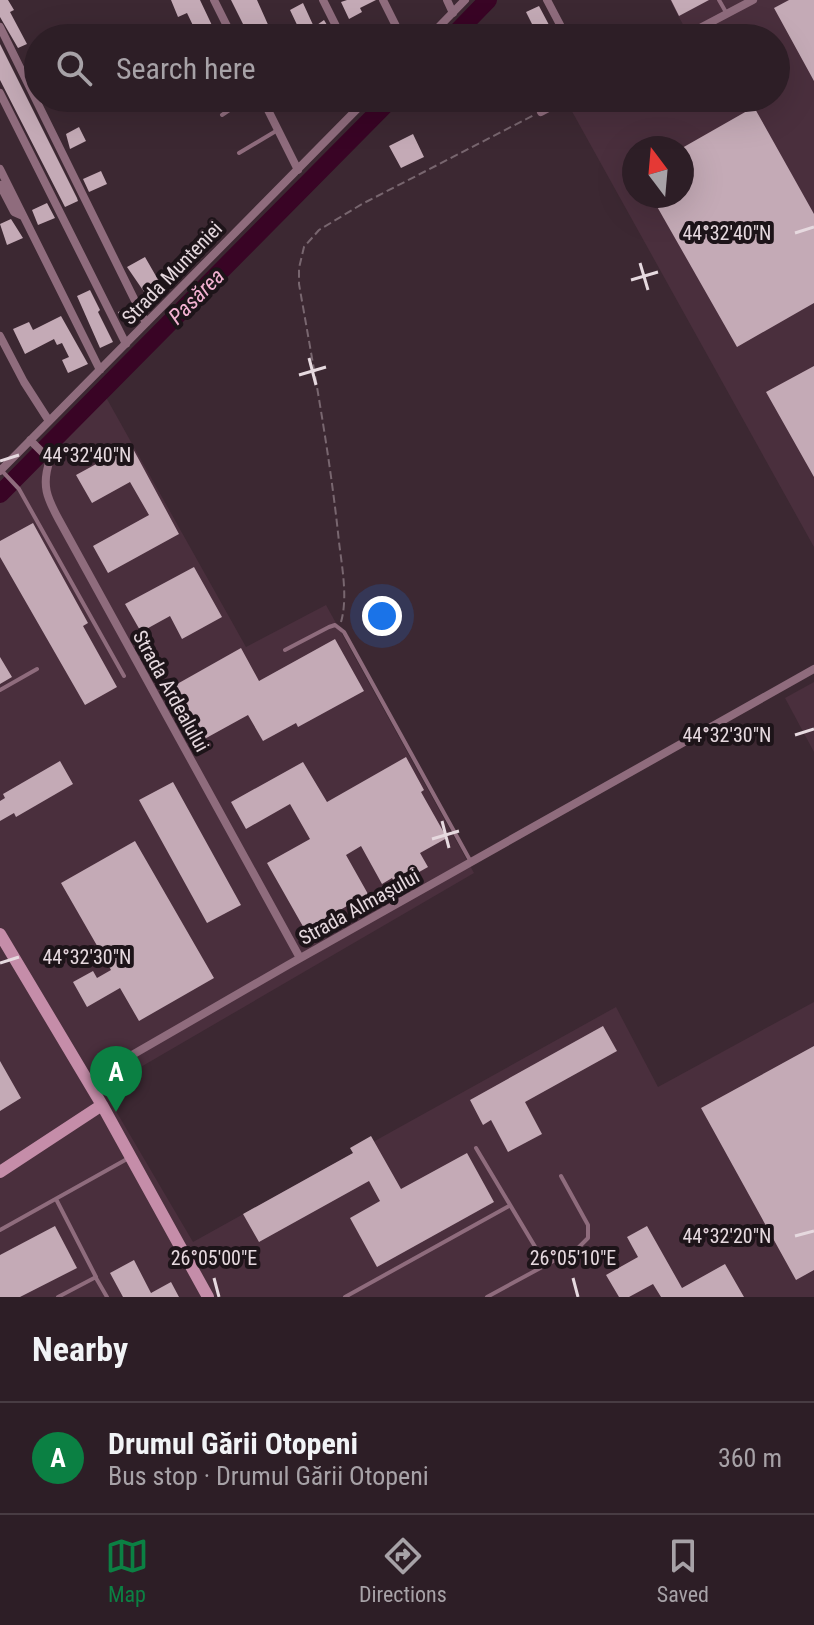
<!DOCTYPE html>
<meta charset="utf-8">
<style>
:root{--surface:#2d1e26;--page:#392b32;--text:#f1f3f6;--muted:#a7a2a7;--line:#483c43;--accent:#0b8043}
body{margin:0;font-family:"Roboto Condensed",sans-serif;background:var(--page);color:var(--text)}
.compass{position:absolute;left:622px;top:136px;width:72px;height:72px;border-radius:50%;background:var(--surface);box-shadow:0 8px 32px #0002;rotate:344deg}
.you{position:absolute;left:382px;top:616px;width:28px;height:28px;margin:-20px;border:6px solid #fff;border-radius:50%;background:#1a73e8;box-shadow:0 0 0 12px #1a73e833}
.badge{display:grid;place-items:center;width:52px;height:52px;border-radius:50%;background:var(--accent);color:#fff;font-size:26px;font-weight:700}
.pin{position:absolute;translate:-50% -66px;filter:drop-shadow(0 2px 4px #0008)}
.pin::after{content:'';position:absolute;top:42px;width:28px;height:24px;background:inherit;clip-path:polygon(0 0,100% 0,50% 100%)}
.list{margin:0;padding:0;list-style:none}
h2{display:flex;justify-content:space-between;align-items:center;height:104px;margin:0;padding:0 32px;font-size:34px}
h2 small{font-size:26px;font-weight:400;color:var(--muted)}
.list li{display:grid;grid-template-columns:52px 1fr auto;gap:24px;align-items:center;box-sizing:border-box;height:112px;padding:0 32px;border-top:2px solid var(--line)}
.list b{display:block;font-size:30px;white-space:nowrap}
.list p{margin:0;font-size:26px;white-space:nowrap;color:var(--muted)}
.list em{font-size:26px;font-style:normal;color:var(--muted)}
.icon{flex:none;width:44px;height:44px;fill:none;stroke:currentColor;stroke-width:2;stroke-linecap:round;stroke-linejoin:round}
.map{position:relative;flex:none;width:814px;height:1297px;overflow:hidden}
.search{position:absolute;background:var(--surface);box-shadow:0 8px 32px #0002;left:24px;right:24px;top:24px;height:88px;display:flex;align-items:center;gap:20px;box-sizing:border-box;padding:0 28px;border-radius:44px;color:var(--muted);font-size:30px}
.sheet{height:216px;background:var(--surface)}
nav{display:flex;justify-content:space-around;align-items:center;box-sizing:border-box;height:112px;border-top:2px solid var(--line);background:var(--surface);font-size:22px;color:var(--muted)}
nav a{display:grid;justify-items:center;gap:4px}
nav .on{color:var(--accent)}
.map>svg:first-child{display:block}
.built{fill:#4a2f3d;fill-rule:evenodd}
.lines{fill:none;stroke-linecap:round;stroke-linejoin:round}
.river{stroke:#390425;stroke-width:18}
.building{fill:#c4aab6}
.path{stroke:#78666f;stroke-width:2;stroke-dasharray:8 4;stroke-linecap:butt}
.lane{stroke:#8f6c7d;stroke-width:4}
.street{stroke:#8f6c7d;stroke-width:8}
.secondary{stroke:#c58da9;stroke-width:12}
.ticks{fill:none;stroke:#e6d9df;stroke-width:3}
.labels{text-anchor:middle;stroke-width:8;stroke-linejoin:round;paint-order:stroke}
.street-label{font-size:20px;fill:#e6d9df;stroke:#1d1419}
.water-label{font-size:22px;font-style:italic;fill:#f3b2d2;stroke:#1d1419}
.ticks-label{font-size:20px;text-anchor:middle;fill:#e6d9df;stroke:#1d1419;stroke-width:8;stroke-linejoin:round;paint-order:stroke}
</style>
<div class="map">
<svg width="814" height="1297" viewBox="0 0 814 1297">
<rect width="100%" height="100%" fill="#3c2832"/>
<path class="built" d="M 670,0 L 814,0 L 814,547 L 569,106 L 584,98 L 776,98 L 776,38 L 690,38 ZM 634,148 L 682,148 L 682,196 L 634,196 Z
M 98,383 L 246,647 L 326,605 L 474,873 L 103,1089 L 193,1242 L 616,1007 L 658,1087 L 814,1002 L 814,1297 L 0,1297 L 0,481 Z
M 814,682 L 814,752 L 785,698 Z"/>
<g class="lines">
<path class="river" d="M 451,38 L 488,0
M 0,494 L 392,98"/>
</g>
<path class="building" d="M 0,0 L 8,0 L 14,10 L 10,12 L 27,44 L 18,48 L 0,17 Z
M 171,0 L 200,0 L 218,38 L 199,38 L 187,13 L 178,17 Z
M 231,0 L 257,0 L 274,38 L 250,38 Z
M 347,0 L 376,0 L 360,8 L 362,12 L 349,19 L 341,2 Z
M 671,0 L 709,0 L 679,16 Z
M 789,0 L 814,0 L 814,81 L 774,8 Z
M 303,3 L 314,27 L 324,20 L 332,33 L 325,38 L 309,38 L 302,27 L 299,29 L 290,10 Z
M 539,6 L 548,23 L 555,38 L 539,38 L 526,12 Z
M 0,44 L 77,198 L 78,201 L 65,207 L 0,80 Z
M 754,107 L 814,214 L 814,303 L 737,347 L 651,196 L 682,196 L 682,148 Z
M 79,127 L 86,141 L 70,149 L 66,134 Z
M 413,134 L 424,157 L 401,168 L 389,146 Z
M 101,171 L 107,184 L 89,192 L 83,179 Z
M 47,203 L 55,218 L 38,225 L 32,210 Z
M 11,219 L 23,238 L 7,245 L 0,224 Z
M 145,257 L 164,290 L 149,299 L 127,267 Z
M 90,290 L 100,310 L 98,312 L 113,342 L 100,348 L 77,296 Z
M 130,306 L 135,316 L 123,322 L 118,312 Z
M 61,316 L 88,364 L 68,373 L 62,360 L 69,357 L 62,343 L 57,345 L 54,339 L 25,354 L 13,329 L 29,322 L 33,330 Z
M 814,366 L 814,477 L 766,392 Z
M 131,445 L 179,534 L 108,573 L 93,546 L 149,515 L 130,482 L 92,503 L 76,475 Z
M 33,523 L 88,623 L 83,626 L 117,687 L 85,705 L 0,557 L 0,541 Z
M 194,567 L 222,617 L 182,639 L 170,616 L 141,632 L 125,604 Z
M 335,639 L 364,691 L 298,727 L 296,723 L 263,741 L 248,715 L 199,742 L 170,688 L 241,648 L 259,681 Z
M 0,657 L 12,677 L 0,684 Z
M 406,757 L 424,790 L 421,792 L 447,838 L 420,853 L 428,867 L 396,885 L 392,878 L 382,884 L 361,846 L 346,855 L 368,894 L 305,930 L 267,863 L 310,839 L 290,804 L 246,829 L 231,802 L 303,762 L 327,802 Z
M 60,761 L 73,784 L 16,817 L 14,813 L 0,821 L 0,801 L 5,798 L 3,794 Z
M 173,782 L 241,905 L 207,923 L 139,800 Z
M 135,841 L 214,978 L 139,1021 L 120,988 L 87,1007 L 73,982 L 93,971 L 97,978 L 111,970 L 61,883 Z
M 603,1026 L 617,1051 L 525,1102 L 542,1134 L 508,1152 L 491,1120 L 483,1125 L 470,1100 Z
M 814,1046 L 814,1270 L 796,1280 L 701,1108 Z
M 0,1061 L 21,1098 L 0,1111 Z
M 371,1136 L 401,1189 L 467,1153 L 494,1202 L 377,1267 L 350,1218 L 380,1201 L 369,1181 L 259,1242 L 243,1214 L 353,1153 L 350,1148 Z
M 55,1226 L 77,1268 L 20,1297 L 0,1297 L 0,1255 Z
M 647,1226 L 682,1288 L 725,1264 L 744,1297 L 661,1297 L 653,1284 L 629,1297 L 619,1297 L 606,1275 L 638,1257 L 627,1237 Z
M 134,1260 L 151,1293 L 171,1282 L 179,1297 L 123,1297 L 110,1273 Z"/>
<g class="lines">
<path class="path" d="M 341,622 C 348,598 342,567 339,542 C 330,455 314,370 299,284 L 299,268 L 304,247 L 319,230 L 362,204 L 534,115"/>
<path class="lane" d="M 719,0 L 727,14
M 222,115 L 247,98
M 239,153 L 276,131
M 1,470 L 19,489 L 124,676
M 285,650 L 329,627 L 335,625 L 344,632 L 471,862
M 0,690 L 37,669
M 476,1148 L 546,1265
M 56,1199 L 96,1277 L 58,1297
M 0,1230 L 127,1159
M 96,1278 L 107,1297
M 345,1297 L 509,1206
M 487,1297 L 579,1247 L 588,1238 L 588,1225 L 561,1176"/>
<path class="street" d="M 214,0 L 233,38
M 323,0 L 342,38
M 383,0 L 402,38
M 447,0 L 453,13
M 547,0 L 567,38
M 0,27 L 146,323
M 428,38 L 465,0
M 681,38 L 753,0
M 0,93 L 126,344
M 262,98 L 298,170
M 541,112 L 567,98
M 0,169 L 100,370
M 0,185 L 14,212 L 23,216
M 0,336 L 24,382 L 49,421
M 30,440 L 50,460 C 41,485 47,498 59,520 L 300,958
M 0,471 L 368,98
M 87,1081 L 288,965 L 814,669"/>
<path class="secondary" d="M 0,934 L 102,1105 L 208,1297
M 0,1172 L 102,1105"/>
</g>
<path class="ticks" d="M 795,233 L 814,227M 640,263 L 648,290M 631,280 L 658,272M 309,358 L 316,385M 299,375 L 326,367M 0,461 L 19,455M 795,735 L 814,729M 442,821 L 449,848M 432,839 L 459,831M 0,963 L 19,957M 795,1236 L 814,1231M 214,1278 L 219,1297M 573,1278 L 578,1297"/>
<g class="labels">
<g class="street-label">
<text transform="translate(172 273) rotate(-46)" y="7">Strada Munteniei</text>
<text transform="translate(171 691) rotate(61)" y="7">Strada Ardealului</text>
<text transform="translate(359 907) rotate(-29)" y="7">Strada Almașului</text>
</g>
<g class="water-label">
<text transform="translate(196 296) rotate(-45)" y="8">Pasărea</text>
</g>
</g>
<g class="ticks-label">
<text x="727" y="240">44°32'40"N</text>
<text x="87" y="462">44°32'40"N</text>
<text x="727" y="742">44°32'30"N</text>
<text x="87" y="964">44°32'30"N</text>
<text x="727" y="1243">44°32'20"N</text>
<text x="214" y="1265">26°05'00"E</text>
<text x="573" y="1265">26°05'10"E</text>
</g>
</svg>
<svg class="compass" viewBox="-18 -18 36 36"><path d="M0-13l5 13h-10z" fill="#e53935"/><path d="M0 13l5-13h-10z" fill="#a7a2a7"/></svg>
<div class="you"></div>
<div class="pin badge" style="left:116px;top:1112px">A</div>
<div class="search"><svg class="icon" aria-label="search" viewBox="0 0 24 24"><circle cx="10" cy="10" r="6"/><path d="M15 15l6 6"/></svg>Search here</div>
</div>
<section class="sheet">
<h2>Nearby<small></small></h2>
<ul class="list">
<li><span class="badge">A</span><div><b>Drumul Gării Otopeni</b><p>Bus stop · Drumul Gării Otopeni</p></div><em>360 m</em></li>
</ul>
</section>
<nav>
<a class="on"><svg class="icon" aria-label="map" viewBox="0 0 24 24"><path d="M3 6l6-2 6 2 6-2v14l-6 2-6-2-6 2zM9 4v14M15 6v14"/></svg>Map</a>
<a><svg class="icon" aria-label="directions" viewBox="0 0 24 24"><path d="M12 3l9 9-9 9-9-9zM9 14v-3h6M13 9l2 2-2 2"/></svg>Directions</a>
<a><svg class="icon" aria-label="saved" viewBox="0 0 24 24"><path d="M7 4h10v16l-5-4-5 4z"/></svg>Saved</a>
</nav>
